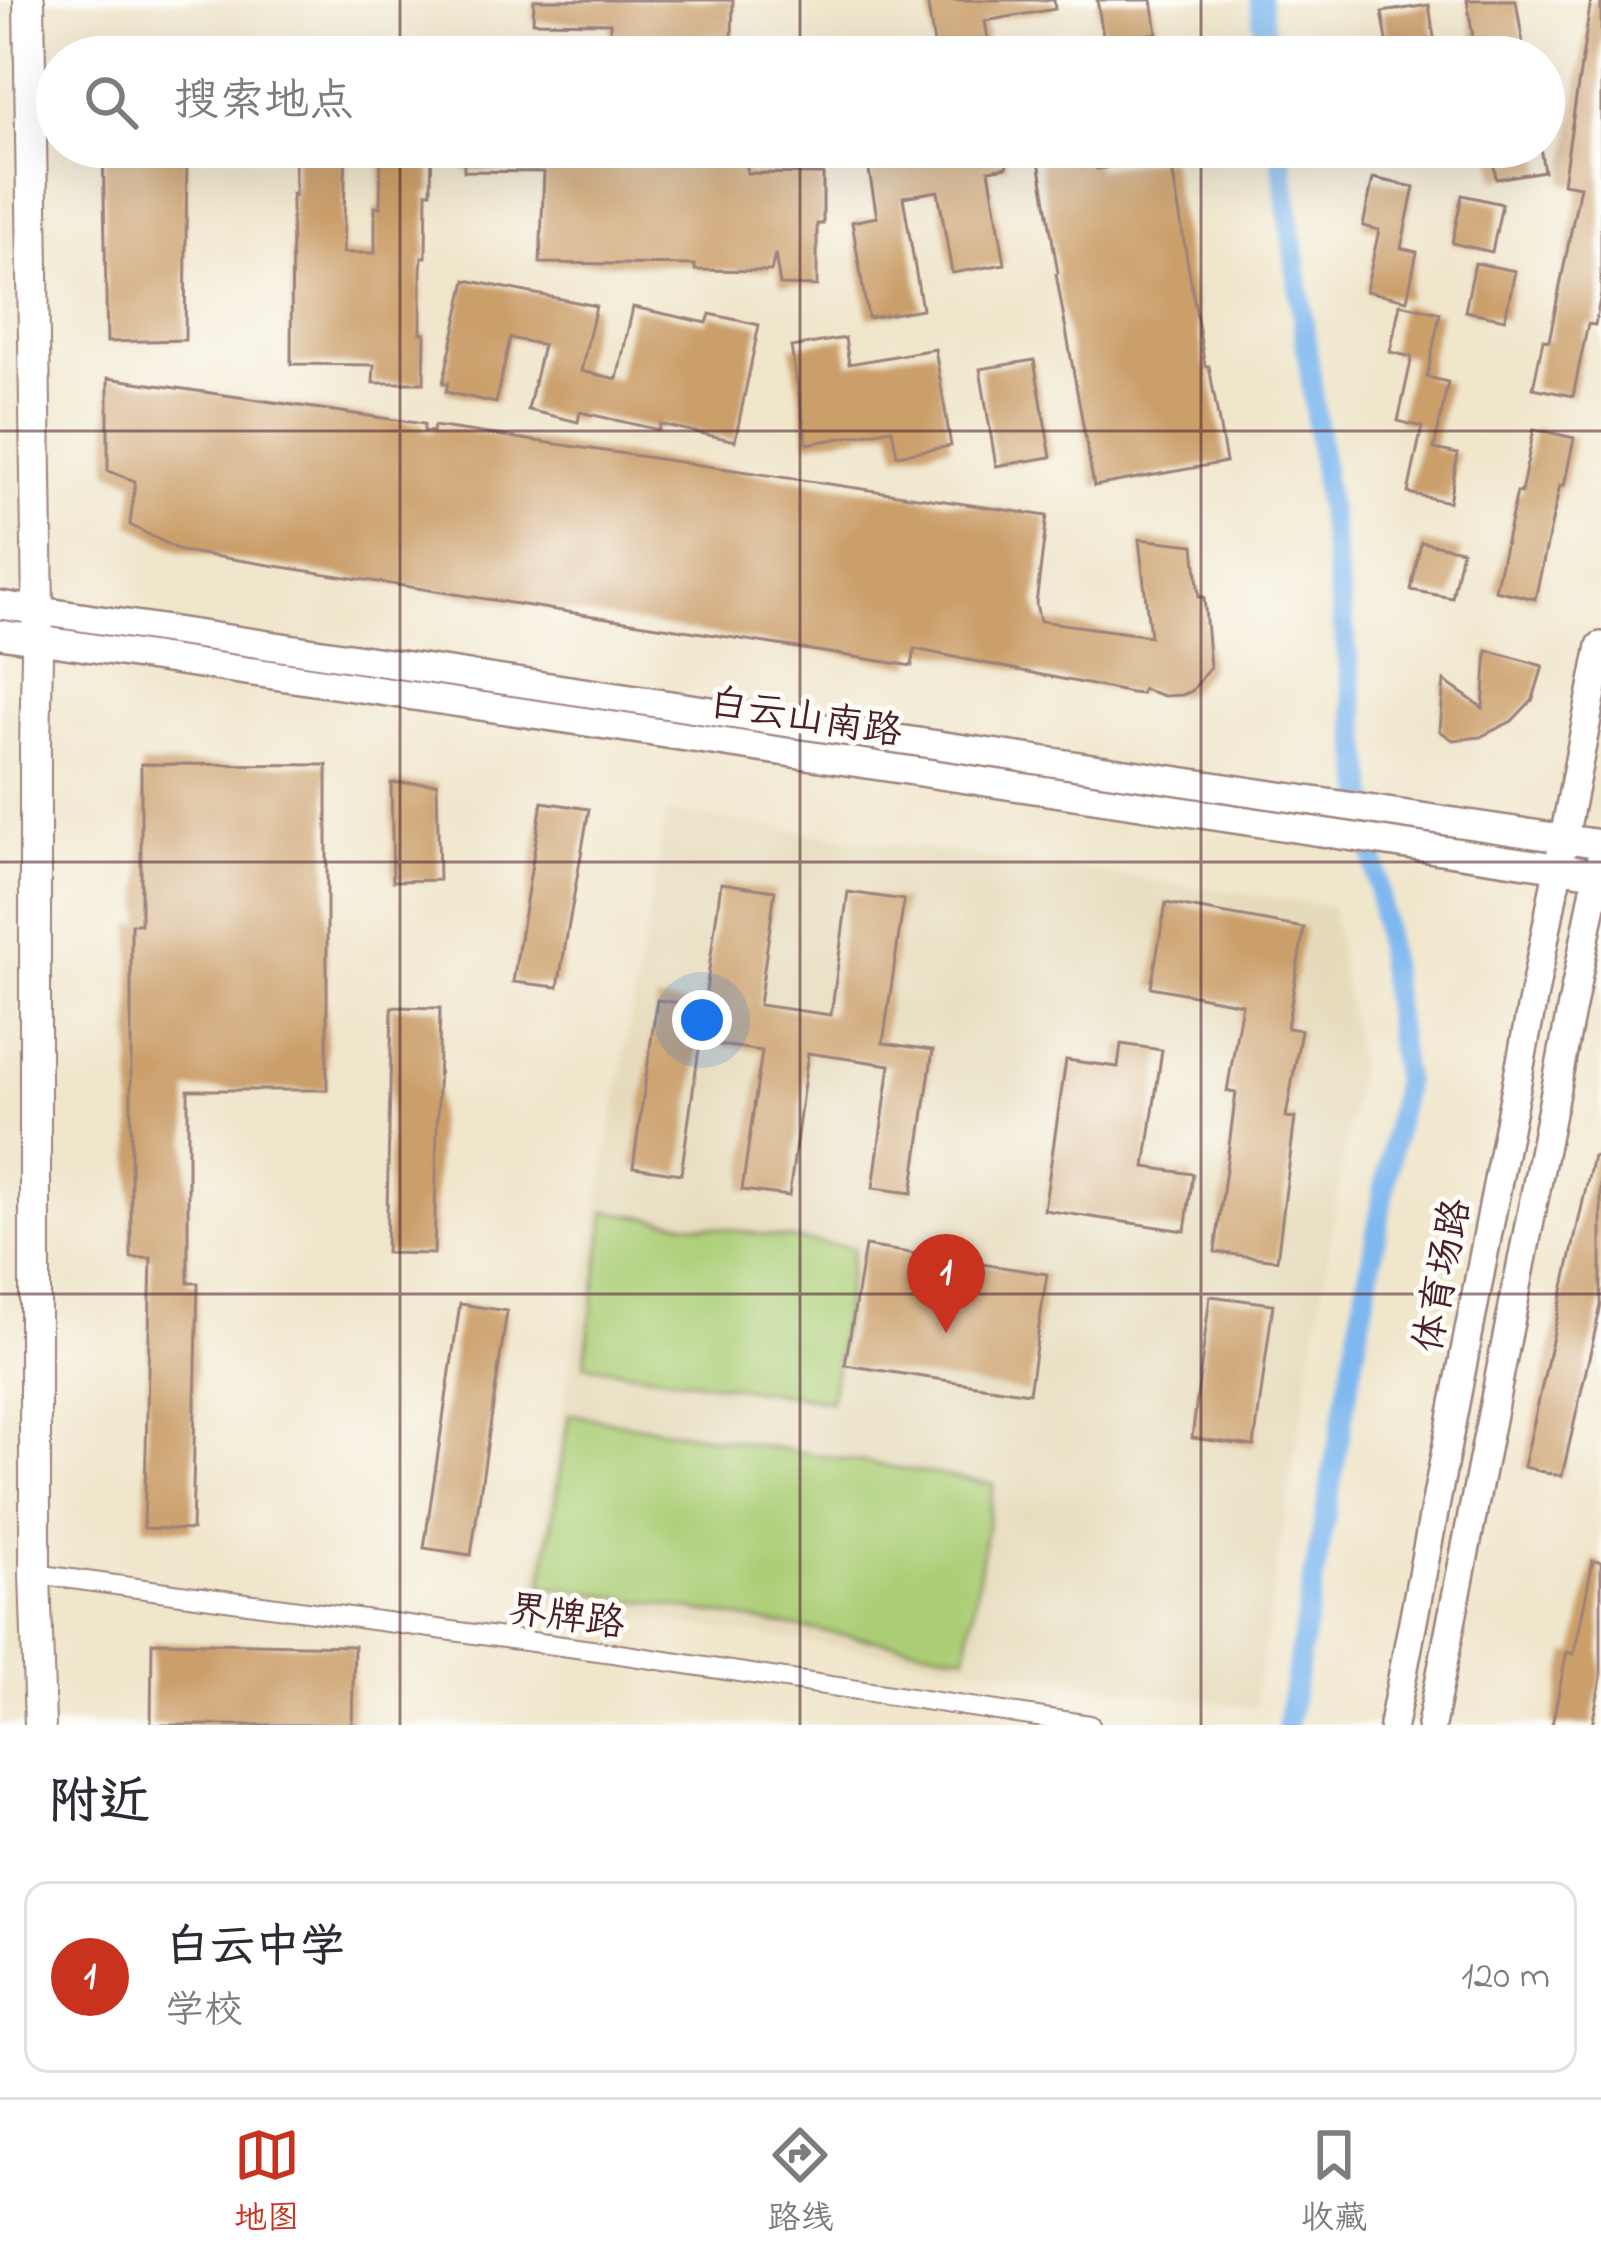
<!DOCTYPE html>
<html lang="zh">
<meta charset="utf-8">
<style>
:root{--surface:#fff;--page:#f2f2f3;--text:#2b2b33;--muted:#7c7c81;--line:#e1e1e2;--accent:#c8321e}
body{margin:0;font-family:"Indie Flower","LXGW WenKai TC",sans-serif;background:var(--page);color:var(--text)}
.you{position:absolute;left:702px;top:1020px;width:42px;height:42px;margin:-30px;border:9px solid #fff;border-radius:50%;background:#1a73e8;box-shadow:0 0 0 18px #1a73e833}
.badge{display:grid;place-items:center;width:78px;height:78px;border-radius:50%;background:var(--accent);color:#fff;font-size:39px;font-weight:700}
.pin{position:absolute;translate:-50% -99px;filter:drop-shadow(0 3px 6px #0008)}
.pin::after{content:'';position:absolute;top:63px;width:42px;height:36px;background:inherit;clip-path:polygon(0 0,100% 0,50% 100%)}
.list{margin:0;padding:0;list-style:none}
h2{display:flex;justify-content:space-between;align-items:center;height:156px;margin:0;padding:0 48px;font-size:51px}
h2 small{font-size:39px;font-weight:400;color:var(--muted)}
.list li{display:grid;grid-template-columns:78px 1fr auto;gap:36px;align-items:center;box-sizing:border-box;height:192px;margin:0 24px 24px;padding:0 24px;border:3px solid var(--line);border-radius:24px}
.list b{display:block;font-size:45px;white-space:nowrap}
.list p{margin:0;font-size:39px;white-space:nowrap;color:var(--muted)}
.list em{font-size:39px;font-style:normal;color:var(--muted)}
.icon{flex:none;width:66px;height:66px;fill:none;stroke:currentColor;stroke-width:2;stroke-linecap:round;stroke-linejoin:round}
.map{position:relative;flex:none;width:1601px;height:1725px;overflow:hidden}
.search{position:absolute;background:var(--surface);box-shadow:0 12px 48px #0002;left:36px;right:36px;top:36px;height:132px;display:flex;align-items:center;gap:30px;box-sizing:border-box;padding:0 42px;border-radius:66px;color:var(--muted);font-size:45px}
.sheet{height:372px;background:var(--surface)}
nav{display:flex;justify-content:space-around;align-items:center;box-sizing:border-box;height:168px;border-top:3px solid var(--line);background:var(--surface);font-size:33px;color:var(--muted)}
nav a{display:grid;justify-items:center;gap:6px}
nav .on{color:var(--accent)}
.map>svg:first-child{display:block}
.built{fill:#e5daba}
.green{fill:#abcd75;stroke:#7a7650;stroke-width:3}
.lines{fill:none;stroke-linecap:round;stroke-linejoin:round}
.canal{stroke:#7eb8ef;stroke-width:21}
.building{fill:#cb9f6b}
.minor-casing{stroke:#9d827c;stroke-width:22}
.secondary-casing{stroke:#9d827c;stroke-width:32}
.primary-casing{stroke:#9d827c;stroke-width:34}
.minor{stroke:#fff;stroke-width:18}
.secondary{stroke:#fff;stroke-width:27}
.primary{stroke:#fff;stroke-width:30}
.grid{fill:none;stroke:#4a1f2b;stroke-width:3;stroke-opacity:0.55}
.labels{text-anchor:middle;stroke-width:10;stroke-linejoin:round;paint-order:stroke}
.street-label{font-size:39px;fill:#4a1f2b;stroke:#fdfcf7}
</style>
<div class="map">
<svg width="1601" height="1725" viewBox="0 0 1601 1725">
<rect width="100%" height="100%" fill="#fdfcf7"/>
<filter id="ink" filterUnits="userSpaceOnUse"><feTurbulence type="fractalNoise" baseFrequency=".00833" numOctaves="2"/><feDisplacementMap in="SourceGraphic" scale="24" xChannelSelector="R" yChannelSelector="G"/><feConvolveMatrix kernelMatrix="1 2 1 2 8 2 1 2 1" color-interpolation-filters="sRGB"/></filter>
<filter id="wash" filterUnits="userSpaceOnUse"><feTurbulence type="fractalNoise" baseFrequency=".004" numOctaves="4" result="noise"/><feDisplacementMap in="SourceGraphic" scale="48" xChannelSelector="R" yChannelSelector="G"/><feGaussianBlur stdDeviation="2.7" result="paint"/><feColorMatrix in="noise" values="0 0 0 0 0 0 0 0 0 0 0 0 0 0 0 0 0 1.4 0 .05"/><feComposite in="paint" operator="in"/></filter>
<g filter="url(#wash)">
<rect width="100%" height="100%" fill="#f0e6cc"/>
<path class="built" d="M 666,812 L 1331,906 L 1359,1066 L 1254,1708 L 530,1601 Z"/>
<path class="green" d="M 606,1211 L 853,1248 L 831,1401 L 584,1365 Z
M 569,1414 L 994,1484 L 966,1655 L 542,1585 Z"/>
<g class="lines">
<path class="canal" d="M 1260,0 L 1268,57
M 1280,147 L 1404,1081 L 1287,1725"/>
</g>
<g id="blocks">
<path class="building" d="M 534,0 L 733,0 L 732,37 L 610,35 L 610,23 L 533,22 Z
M 927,0 L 1054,0 L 1055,9 L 985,21 L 991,57 L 936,57 Z
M 1097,0 L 1152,0 L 1157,33 L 1104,41 Z
M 1467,0 L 1516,0 L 1525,57 L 1476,57 Z
M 1591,0 L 1601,0 L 1601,294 L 1595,325 L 1588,324 L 1573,396 L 1533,388 L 1543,340 L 1549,341 L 1580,186 L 1563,183 Z
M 1429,5 L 1437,57 L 1390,57 L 1382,12 Z
M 103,147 L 187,147 L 185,340 L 107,342 Z
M 295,147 L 346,147 L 343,253 L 375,253 L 375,207 L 380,207 L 381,147 L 432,147 L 431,192 L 427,192 L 426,257 L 422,257 L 421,270 L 421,333 L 425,333 L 424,383 L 373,383 L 374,365 L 291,364 L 292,194 L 295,195 Z
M 464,147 L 655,147 L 655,158 L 747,155 L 747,173 L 823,174 L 823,224 L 817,224 L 817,286 L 780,285 L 775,254 L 771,271 L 695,270 L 695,265 L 540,263 L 544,172 L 464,171 Z
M 865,147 L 1004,147 L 1007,167 L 989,170 L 1005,264 L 952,273 L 938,191 L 903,197 L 922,309 L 868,318 L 852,222 L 877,217 Z
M 1093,147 L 1097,169 L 1170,157 L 1205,366 L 1209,366 L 1226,462 L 1094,486 L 1056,274 L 1058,273 L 1038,155 Z
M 1491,147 L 1540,147 L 1544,171 L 1496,179 Z
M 1373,178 L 1414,187 L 1401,248 L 1417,252 L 1407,300 L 1366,291 L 1379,230 L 1363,226 Z
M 1462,195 L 1502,204 L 1492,252 L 1452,243 Z
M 1475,263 L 1515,271 L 1505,319 L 1465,311 Z
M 466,280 L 596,306 L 581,371 L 617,379 L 633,307 L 707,323 L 710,314 L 759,325 L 735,441 L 660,424 L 659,430 L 580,412 L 578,422 L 528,410 L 543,345 L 510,338 L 496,403 L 446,392 L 448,383 L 443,383 Z
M 1400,304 L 1440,313 L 1427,377 L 1448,382 L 1434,449 L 1458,454 L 1449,502 L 1408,493 L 1422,427 L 1398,421 L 1412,357 L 1390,352 Z
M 845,338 L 849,364 L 935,349 L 951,446 L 897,455 L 892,429 L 807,444 L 791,347 Z
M 1034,360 L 1051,457 L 996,466 L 980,369 Z
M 108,378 L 424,424 L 424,431 L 433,432 L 434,426 L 1047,516 L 1036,604 L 1040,621 L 1150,636 L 1139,539 L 1194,545 L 1199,597 L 1204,597 L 1210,667 L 1192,691 L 1182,695 L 1164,696 L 1143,689 L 1141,694 L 1131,693 L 915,649 L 912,666 L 181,551 L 130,525 L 135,481 L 108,471 Z
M 1534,429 L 1574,438 L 1564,486 L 1560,485 L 1535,599 L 1495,590 L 1517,492 L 1521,493 Z
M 1421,542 L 1462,550 L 1452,598 L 1411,590 Z
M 1487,650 L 1543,666 L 1533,699 L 1512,721 L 1480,737 L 1453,740 L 1440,731 L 1444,681 L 1483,708 Z
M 141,764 L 327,765 L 327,1090 L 188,1090 L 188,1283 L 198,1283 L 192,1530 L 144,1528 L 151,1258 L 131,1258 L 131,924 L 141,924 Z
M 391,783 L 437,783 L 439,880 L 393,881 Z
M 542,802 L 589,809 L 558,987 L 513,982 Z
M 721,883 L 775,891 L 759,1005 L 831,1015 L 848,892 L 904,900 L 883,1043 L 933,1050 L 912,1193 L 873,1188 L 890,1065 L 808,1053 L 789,1196 L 742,1190 L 762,1051 L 700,1042 L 681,1174 L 633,1167 L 657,1000 L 704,1006 Z
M 1166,903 L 1304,928 L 1287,1028 L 1301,1030 L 1286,1117 L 1295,1118 L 1277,1260 L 1215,1252 L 1236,1093 L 1227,1091 L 1242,1004 L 1151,987 Z
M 392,1007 L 440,1008 L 434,1254 L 386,1253 Z
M 1121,1044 L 1162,1050 L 1145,1167 L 1193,1174 L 1185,1231 L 1044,1210 L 1066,1060 L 1118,1067 Z
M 1593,1156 L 1601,1157 L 1601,1305 L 1562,1476 L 1524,1467 Z
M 865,1246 L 1047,1274 L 1029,1393 L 845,1365 Z
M 1210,1296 L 1273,1304 L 1254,1446 L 1192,1438 Z
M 460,1304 L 507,1311 L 471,1555 L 424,1548 Z
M 1593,1561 L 1601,1562 L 1601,1678 L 1592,1725 L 1552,1725 L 1567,1652 L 1574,1654 Z
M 152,1642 L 354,1646 L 352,1725 L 151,1725 Z"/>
</g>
</g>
<g filter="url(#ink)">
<use href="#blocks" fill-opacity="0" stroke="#9d827c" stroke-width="3"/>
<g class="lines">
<g class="minor-casing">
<path id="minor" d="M 35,1574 L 613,1653 L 1090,1725"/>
</g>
<g class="secondary-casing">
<path id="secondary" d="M 0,605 L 1601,844
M 0,634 L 1601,874
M 1393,1725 L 1601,646
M 1431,1725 L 1601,858"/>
</g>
<g class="primary-casing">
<path id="primary" d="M 29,0 L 38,611 L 35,747 L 35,1574 L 40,1725"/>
</g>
<use href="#minor" class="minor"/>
<use href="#secondary" class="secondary"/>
<use href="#primary" class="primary"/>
</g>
</g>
<path class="grid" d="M 400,0 L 400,57M 800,0 L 800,57M 1201,0 L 1201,57M 400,147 L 400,1725M 800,147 L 800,1725M 1201,147 L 1201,1725M 0,431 L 1601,431M 0,862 L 1601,862M 0,1294 L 1601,1294"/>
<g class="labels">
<g class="street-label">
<text transform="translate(806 715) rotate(9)" y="14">白云山南路</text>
<text transform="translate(1440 1275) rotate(-79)" y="14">体育场路</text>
<text transform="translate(567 1614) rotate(8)" y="14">界牌路</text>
</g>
</g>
</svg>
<div class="you"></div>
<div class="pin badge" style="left:946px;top:1333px">1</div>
<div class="search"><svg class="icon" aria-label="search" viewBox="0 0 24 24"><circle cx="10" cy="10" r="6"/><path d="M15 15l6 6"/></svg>搜索地点</div>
</div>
<section class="sheet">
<h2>附近<small></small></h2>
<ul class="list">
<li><span class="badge">1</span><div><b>白云中学</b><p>学校</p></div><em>120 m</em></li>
</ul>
</section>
<nav>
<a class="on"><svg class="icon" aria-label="map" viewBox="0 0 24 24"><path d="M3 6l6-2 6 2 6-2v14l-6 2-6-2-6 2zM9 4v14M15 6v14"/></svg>地图</a>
<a><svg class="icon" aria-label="directions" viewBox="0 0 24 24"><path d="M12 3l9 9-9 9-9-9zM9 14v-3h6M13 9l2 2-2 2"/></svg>路线</a>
<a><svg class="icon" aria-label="saved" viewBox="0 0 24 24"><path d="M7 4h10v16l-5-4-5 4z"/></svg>收藏</a>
</nav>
